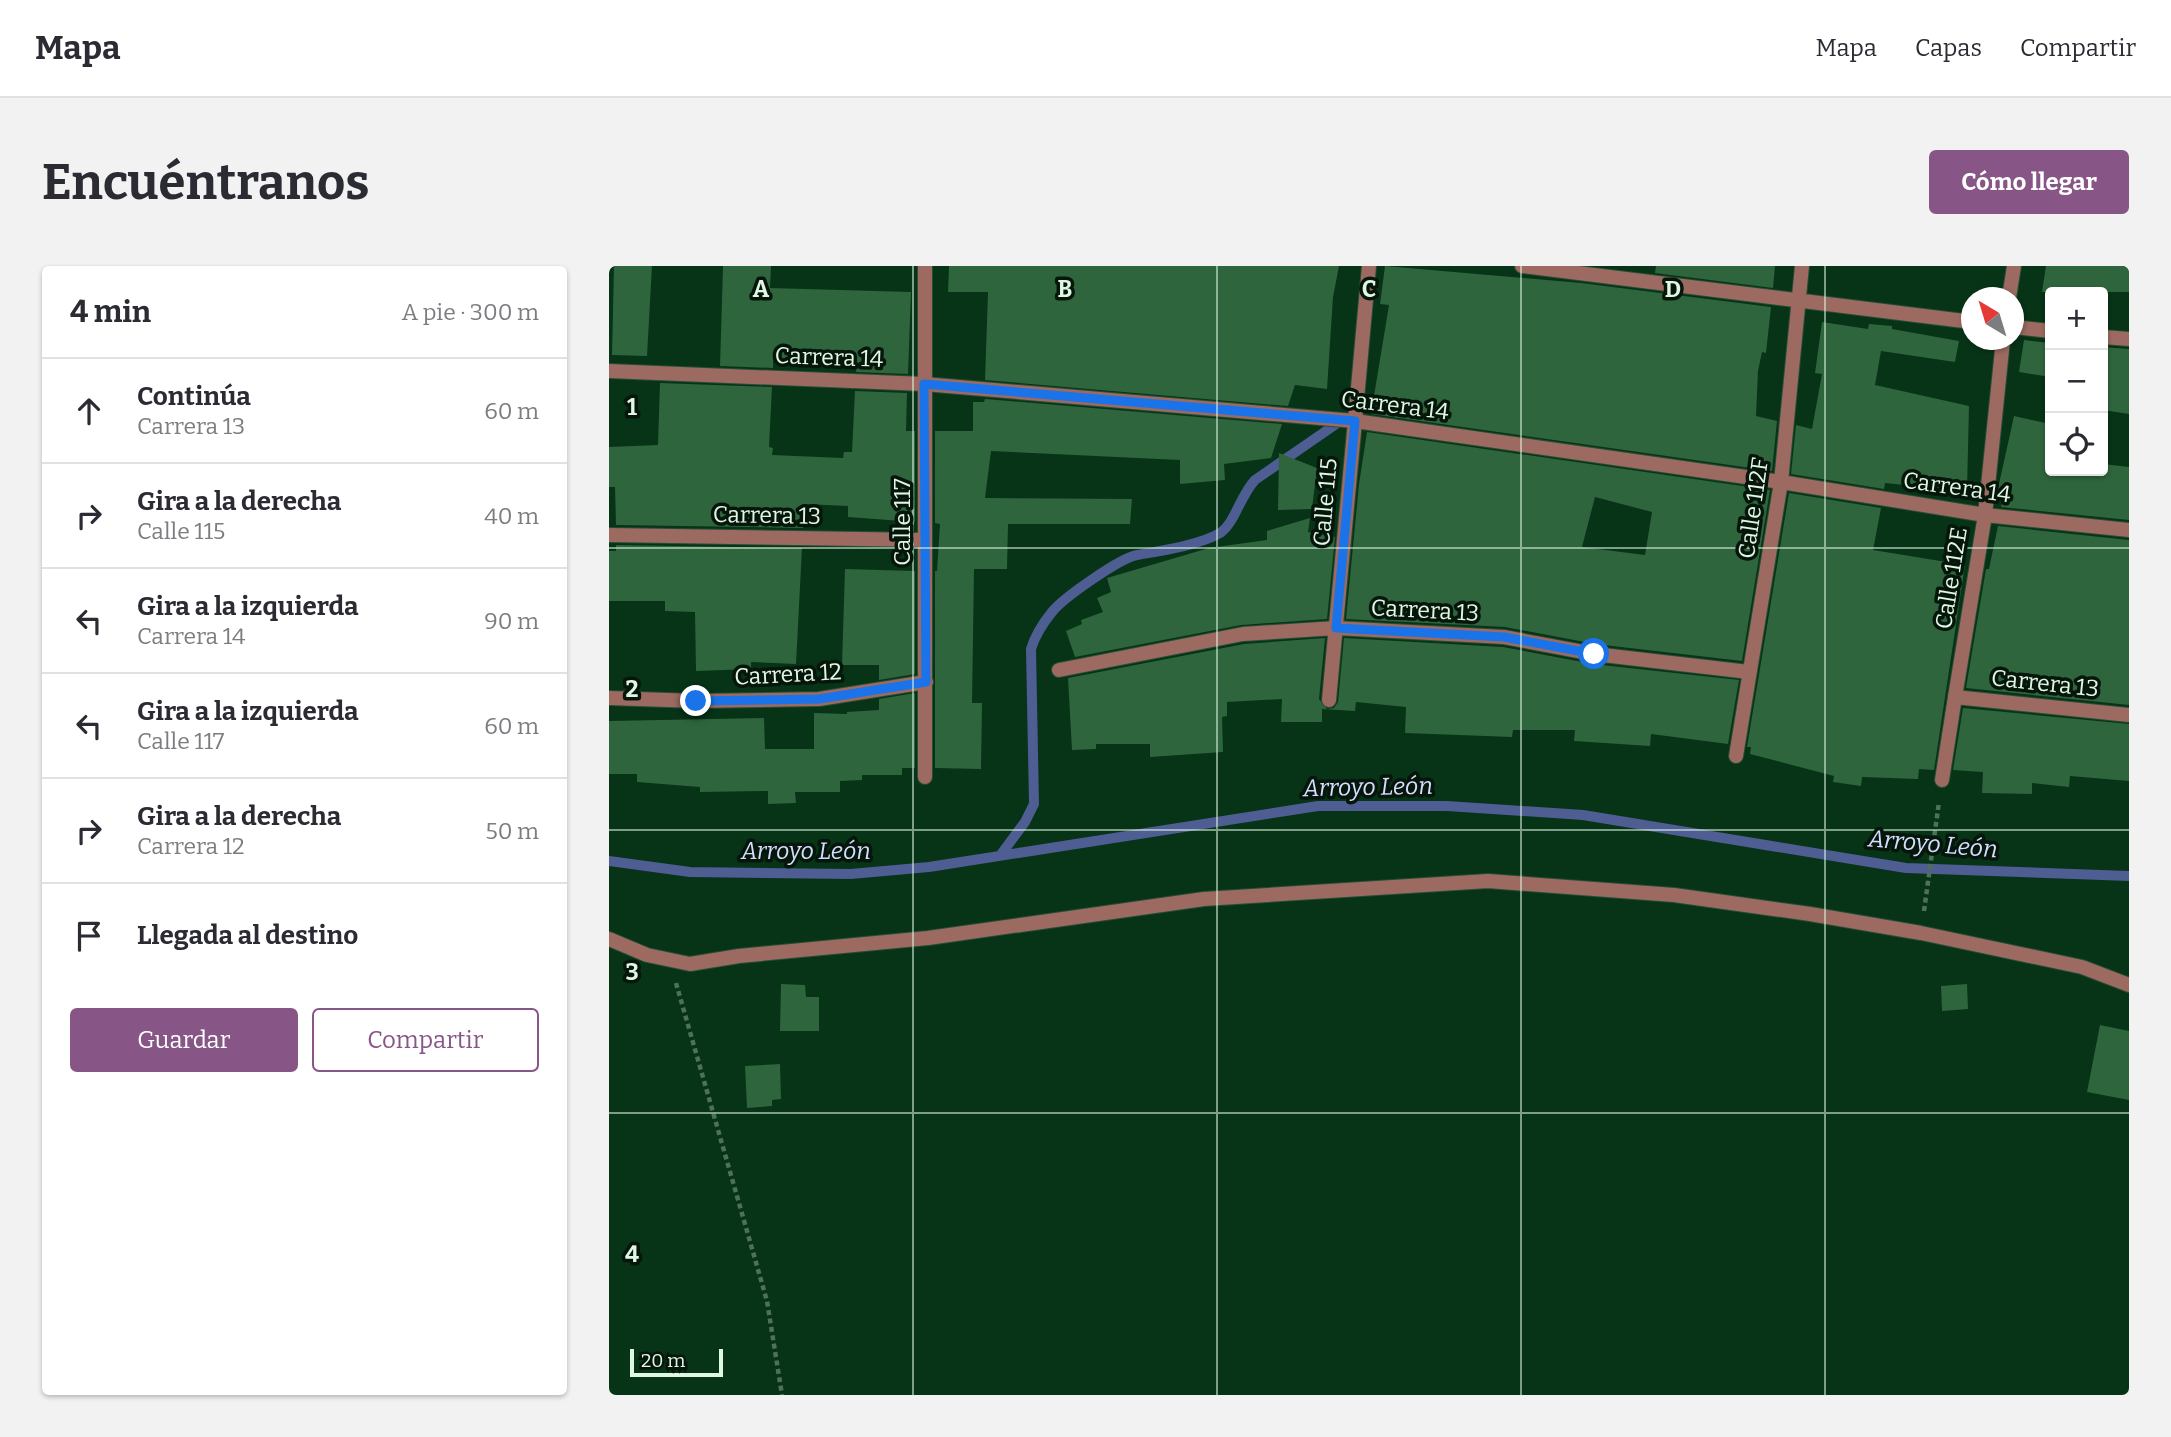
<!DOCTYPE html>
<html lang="es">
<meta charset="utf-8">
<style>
:root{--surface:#fff;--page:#f2f2f3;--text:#2b2b33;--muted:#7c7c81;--line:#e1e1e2;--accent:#875586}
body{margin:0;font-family:Bitter,serif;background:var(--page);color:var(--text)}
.controls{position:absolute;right:21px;top:21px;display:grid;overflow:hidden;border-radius:7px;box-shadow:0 2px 5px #0004}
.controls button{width:63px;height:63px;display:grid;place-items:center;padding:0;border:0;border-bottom:2px solid var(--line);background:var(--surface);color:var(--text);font:35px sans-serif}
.compass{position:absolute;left:1352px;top:21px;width:63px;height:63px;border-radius:50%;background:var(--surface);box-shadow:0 2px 5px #0004;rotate:322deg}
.scale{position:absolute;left:21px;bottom:18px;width:93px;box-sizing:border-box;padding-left:7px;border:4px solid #e0f7e4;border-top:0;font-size:19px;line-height:24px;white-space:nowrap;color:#e0f7e4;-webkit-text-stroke:5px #06160a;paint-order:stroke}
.stop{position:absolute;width:21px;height:21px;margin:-16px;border:5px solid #1a73e8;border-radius:50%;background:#fff}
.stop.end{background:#1a73e8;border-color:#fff;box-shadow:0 2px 7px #0008}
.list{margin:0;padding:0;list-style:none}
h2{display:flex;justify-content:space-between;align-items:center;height:91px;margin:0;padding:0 28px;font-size:30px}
h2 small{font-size:23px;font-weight:400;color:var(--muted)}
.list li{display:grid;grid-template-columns:46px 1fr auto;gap:21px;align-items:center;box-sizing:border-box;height:105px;padding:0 28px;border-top:2px solid var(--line)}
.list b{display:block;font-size:26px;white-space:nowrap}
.list p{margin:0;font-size:23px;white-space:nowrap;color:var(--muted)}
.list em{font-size:23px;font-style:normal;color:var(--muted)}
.actions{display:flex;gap:14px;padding:21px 28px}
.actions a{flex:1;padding:16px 0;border:2px solid var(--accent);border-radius:7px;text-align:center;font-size:24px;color:var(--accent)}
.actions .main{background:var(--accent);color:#fff}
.icon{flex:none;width:38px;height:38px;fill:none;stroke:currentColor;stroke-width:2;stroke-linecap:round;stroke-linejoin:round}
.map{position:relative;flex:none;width:1520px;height:1129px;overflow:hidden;border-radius:7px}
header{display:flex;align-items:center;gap:42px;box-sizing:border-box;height:98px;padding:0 35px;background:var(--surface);border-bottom:2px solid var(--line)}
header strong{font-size:33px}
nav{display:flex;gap:38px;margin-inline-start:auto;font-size:24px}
.intro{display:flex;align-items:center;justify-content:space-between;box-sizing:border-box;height:168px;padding:0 42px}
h1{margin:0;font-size:49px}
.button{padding:18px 32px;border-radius:7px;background:var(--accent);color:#fff;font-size:24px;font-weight:700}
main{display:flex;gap:42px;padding:0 42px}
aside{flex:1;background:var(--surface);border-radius:7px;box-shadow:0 2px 5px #0004}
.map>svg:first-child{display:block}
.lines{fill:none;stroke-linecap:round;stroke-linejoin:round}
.stream{stroke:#4e5d92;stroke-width:10}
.building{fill:#2e653d;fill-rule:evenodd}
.lane-casing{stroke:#254e34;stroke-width:16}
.street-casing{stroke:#254e34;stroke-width:16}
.path{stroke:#4d7259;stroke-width:4.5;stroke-dasharray:5 3.5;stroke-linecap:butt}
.lane{stroke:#9c6a60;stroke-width:14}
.street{stroke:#9c6a60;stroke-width:14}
.route{stroke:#1a73e8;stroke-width:9}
.grid{fill:none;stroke:#e0f7e4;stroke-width:2;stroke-opacity:0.55}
.labels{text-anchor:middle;stroke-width:7;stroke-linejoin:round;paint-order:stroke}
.street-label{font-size:23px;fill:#e0f7e4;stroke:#06160a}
.water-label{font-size:24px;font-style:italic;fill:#d3deff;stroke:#06160a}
.grid-label{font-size:23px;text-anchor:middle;font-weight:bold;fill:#e0f7e4;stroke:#06160a;stroke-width:7;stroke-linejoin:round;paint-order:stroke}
</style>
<header>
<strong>Mapa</strong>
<nav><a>Mapa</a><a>Capas</a><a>Compartir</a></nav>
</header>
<div class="intro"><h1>Encuéntranos</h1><a class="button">Cómo llegar</a></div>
<main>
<aside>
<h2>4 min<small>A pie · 300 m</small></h2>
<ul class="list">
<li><svg class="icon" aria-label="ahead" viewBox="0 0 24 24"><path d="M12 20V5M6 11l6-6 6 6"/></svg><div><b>Continúa</b><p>Carrera 13</p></div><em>60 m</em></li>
<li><svg class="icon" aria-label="right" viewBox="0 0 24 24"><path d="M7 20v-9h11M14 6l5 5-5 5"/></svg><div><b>Gira a la derecha</b><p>Calle 115</p></div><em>40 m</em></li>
<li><svg class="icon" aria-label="left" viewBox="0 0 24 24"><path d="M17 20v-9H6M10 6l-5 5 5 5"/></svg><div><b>Gira a la izquierda</b><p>Carrera 14</p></div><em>90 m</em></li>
<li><svg class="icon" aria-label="left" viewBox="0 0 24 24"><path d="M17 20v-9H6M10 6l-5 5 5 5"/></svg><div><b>Gira a la izquierda</b><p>Calle 117</p></div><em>60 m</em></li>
<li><svg class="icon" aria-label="right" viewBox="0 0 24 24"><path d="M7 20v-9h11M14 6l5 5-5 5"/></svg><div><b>Gira a la derecha</b><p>Carrera 12</p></div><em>50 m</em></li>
<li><svg class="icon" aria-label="arrive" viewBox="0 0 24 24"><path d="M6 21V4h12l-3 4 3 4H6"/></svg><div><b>Llegada al destino</b></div></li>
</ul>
<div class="actions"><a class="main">Guardar</a><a>Compartir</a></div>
</aside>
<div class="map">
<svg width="1520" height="1129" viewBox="0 0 1520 1129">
<rect width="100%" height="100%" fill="#073317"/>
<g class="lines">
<path class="stream" d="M 393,587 L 416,556 L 425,538 L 422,383 C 426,370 434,357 443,346 C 454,332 511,292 528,289 C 551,285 591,279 611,267 C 626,257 631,230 646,214 L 733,154
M 0,595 L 81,606 L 242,608 L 320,601 L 709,540 L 838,540 L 974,549 L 1297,602 L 1520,610"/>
</g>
<path class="building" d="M 5,0 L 43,0 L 38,90 L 3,89 Z
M 114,0 L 162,0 L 161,22 L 302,26 L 299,108 L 247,106 L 248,95 L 164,92 L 164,102 L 111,100 Z
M 340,0 L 730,0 L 724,31 L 718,123 L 686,119 L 679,140 L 376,114 L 379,26 L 339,26 Z
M 776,0 L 972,17 L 1162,41 L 1157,87 L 1153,86 L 1149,105 L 1147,150 L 1168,155 L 1163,205 L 762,148 L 780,39 L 771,38 Z
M 1047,0 L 1166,0 L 1164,22 L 1046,7 Z
M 1437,0 L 1520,0 L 1520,26 L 1433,26 Z
M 1213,56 L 1259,63 L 1260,58 L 1283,60 L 1283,63 L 1350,75 L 1346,96 L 1272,85 L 1266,119 L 1360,140 L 1358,225 L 1276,217 L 1275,223 L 1182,208 L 1187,159 L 1203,163 L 1213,108 L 1206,107 Z
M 1415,74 L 1441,77 L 1441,111 L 1410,106 Z
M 1494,81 L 1520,83 L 1520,148 L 1494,144 Z
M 51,117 L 163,121 L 160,181 L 164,182 L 163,189 L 234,192 L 235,186 L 243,186 L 246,125 L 298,127 L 297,165 L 306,165 L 306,256 L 239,251 L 239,240 L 195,238 L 194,262 L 7,259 L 6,221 L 0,221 L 0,181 L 49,179 Z
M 376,133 L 673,158 L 662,192 L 615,198 L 616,214 L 571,218 L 571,194 L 382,185 L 376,232 L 523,233 L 521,258 L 399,258 L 398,303 L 365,303 L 363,437 L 373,437 L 372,503 L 326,502 L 326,305 L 328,305 L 331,258 L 326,257 L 326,165 L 364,165 L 364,136 L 375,136 Z
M 1405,150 L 1441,158 L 1441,205 L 1494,205 L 1494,198 L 1520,201 L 1520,254 L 1392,241 L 1394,233 L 1388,231 L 1388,227 Z
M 758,166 L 1161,224 L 1133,395 L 986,378 L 896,361 L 737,353 L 750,218 ZM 986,231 L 1043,246 L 1036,289 L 973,281 Z
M 670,187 L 708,202 L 703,243 L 669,244 Z
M 1180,227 L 1272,242 L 1264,284 L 1356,299 L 1325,504 L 1310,503 L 1309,513 L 1253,511 L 1252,520 L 1224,516 L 1225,510 L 1141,488 L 1142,481 L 1138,481 Z
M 701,252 L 699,266 L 726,271 L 718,353 L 632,359 L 466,391 L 457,365 L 473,358 L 472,354 L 494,346 L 488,332 L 502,326 L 498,312 L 600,282 L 658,274 L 658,265 Z
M 1389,260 L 1520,274 L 1520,439 L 1357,422 L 1377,303 L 1380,303 Z
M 7,279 L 193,282 L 187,398 L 142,396 L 142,403 L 87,405 L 86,346 L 56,345 L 56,335 L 0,335 L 0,285 L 7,285 Z
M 236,303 L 306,305 L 306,408 L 270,414 L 270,399 L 233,399 Z
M 716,372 L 710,433 L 718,443 L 725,442 L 729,436 L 735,372 L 894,381 L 984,398 L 1130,414 L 1119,478 L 1042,468 L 1041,480 L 965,475 L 966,464 L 904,464 L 903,471 L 796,467 L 797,441 L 747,436 L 746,445 L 713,443 L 713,456 L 672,456 L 673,433 L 618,436 L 618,450 L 613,451 L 614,486 L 541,491 L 541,478 L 487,478 L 487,483 L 463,484 L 459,412 L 635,378 Z
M 306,427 L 306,502 L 293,502 L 293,509 L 253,509 L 253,514 L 231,515 L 231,526 L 186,526 L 187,537 L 159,538 L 159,525 L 91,526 L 91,521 L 28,516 L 28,508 L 0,508 L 0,455 L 155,452 L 156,483 L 205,483 L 205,447 L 238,448 L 238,446 L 270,444 L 270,433 Z
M 1354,442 L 1520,458 L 1520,515 L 1461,510 L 1460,521 L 1423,517 L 1423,528 L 1373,527 L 1374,506 L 1344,504 Z
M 172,718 L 196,719 L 197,731 L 210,731 L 210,765 L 171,765 Z
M 1358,718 L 1359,743 L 1333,745 L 1332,720 Z
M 1491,759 L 1520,765 L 1520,834 L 1478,826 Z
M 171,798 L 172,833 L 163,834 L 163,840 L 138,842 L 136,800 Z"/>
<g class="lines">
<g class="lane-casing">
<path id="lane" d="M 0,105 L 315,118 L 746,155 L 720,434
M 0,269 L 316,274
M 450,404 L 634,368 L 727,362 L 895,371 L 985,388 L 1140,406
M 0,432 L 87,435 L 210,433 L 317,416
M 1333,514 L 1346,431"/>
</g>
<g class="street-casing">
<path id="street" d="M 316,0 L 316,511
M 760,0 L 746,155 L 1172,216 L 1376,249 L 1520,264
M 913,0 L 1363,56
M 1400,32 L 1405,0
M 1405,61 L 1441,65
M 1494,71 L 1520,73
M 1394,74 L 1376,249 L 1346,431 L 1520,449
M 1127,490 L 1172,216 L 1193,0
M 0,673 L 38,689 L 81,698 L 130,690 L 319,672 L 595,633 L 879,615 L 1065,629 L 1201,648 L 1312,667 L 1473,701 L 1520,719"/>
</g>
<path class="path" d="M 1315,645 L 1330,536
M 67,717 L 158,1035 L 173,1129"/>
<use href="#lane" class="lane"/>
<use href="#street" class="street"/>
</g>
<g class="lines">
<path class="route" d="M 87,435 L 210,433 L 317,416 L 315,118 L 746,155 L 727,362 L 895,371 L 985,388"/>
</g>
<path class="grid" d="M 304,0 L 304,1129M 608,0 L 608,1129M 912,0 L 912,1129M 1216,0 L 1216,1129M 0,282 L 1520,282M 0,564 L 1520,564M 0,847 L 1520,847"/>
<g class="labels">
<g class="street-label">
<text transform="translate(220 91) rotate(2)" y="8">Carrera 14</text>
<text transform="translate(786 139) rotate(7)" y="8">Carrera 14</text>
<text transform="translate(1348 221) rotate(8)" y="8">Carrera 14</text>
<text transform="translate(716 236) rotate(-85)" y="8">Calle 115</text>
<text transform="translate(1144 242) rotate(-82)" y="8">Calle 112F</text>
<text transform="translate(158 249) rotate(1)" y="8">Carrera 13</text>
<text transform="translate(293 256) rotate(-90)" y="8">Calle 117</text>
<text transform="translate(1342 312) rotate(-81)" y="8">Calle 112E</text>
<text transform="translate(816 344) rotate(3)" y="8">Carrera 13</text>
<text transform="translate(179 408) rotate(-3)" y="8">Carrera 12</text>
<text transform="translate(1436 417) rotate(6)" y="8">Carrera 13</text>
</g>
<g class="water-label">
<text transform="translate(759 521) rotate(-1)" y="8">Arroyo León</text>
<text transform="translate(1324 578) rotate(5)" y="8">Arroyo León</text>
<text x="197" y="593">Arroyo León</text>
</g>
</g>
<g class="grid-label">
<text x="152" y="31">A</text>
<text x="456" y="31">B</text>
<text x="760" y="31">C</text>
<text x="1064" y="31">D</text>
<text x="23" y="149">1</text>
<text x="23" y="431">2</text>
<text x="23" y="714">3</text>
<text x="23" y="996">4</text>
</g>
</svg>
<div class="controls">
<button>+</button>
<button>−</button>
<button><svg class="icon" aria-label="locate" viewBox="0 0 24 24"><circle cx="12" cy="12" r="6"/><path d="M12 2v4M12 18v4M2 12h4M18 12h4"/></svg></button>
</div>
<svg class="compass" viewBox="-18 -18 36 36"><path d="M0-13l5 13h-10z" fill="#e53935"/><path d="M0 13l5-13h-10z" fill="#7c7c81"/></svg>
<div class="scale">20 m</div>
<div class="stop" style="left:985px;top:388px"></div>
<div class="stop end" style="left:87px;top:435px"></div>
</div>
</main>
